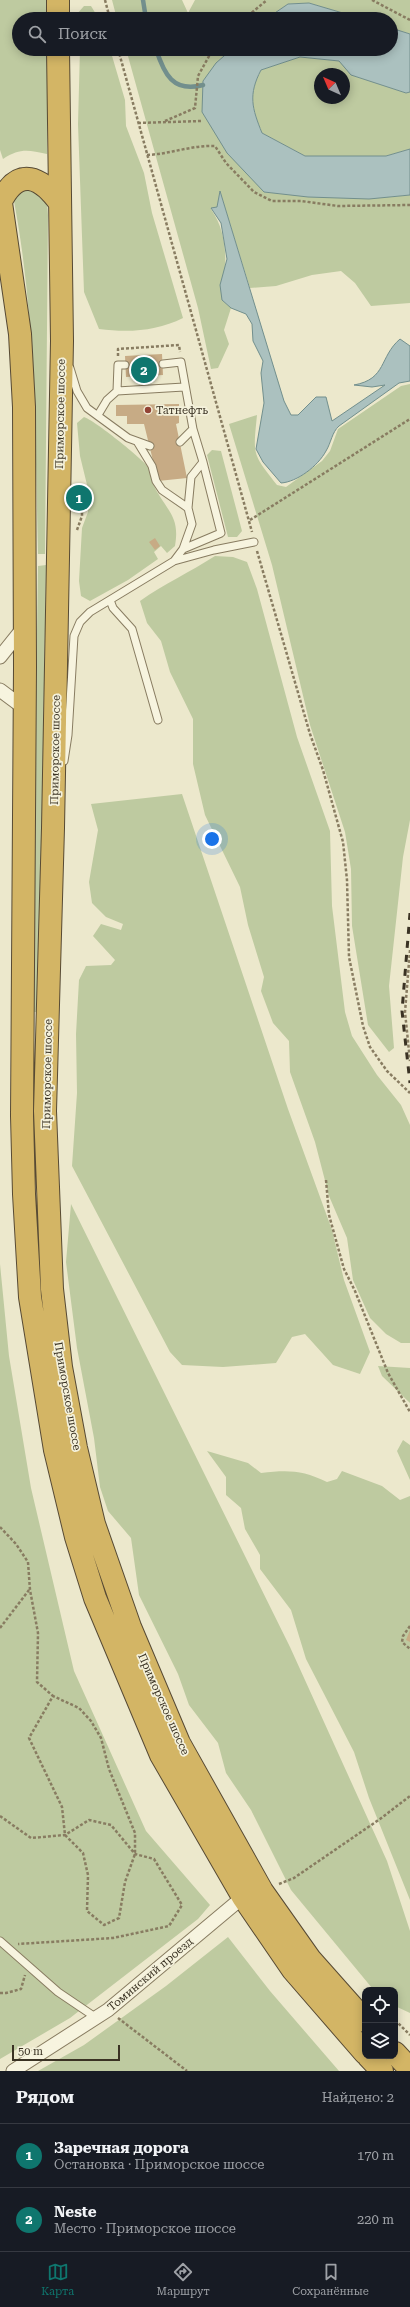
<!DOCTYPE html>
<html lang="ru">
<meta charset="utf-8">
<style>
:root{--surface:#171b24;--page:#20242c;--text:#f1f3f6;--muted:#9ea1a6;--line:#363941;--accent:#0f766e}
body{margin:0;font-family:"Roboto Serif",serif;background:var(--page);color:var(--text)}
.controls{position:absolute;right:12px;bottom:12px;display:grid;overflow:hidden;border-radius:8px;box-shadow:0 2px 10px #0003}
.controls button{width:36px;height:36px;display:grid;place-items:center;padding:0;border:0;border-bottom:1px solid var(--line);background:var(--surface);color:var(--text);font:20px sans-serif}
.compass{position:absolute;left:314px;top:68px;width:36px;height:36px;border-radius:50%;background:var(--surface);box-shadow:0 2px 10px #0003;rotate:316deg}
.scale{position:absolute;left:12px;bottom:10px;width:108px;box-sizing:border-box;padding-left:4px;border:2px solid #3a3223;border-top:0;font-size:11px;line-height:14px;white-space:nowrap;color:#3a3223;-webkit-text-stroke:3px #f4f1db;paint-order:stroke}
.you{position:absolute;left:212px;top:839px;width:14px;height:14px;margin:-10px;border:3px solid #fff;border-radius:50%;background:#1a73e8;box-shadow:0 0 0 6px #1a73e833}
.badge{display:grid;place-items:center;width:26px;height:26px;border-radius:50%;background:var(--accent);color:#fff;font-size:13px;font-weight:700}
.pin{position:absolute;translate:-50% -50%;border:2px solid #fff;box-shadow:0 1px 4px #0006}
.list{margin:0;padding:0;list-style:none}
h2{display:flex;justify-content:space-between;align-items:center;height:52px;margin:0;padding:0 16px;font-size:17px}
h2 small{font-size:13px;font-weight:400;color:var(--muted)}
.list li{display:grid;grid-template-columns:26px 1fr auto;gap:12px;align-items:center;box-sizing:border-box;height:64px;padding:0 16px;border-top:1px solid var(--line)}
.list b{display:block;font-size:15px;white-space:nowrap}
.list p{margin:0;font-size:13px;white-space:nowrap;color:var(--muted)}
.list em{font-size:13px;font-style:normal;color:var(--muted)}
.icon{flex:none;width:22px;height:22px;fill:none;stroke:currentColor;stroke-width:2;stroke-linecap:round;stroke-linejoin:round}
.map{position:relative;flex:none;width:410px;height:2071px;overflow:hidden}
.search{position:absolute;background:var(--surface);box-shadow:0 2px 10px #0003;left:12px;right:12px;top:12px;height:44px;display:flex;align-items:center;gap:10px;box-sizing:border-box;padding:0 14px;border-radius:22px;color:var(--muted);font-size:15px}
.sheet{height:180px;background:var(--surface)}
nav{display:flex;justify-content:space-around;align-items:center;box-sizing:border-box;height:56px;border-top:1px solid var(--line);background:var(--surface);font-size:11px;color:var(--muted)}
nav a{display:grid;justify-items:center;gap:2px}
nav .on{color:var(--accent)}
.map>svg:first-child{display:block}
.green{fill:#becaa0;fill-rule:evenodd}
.water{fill:#abc1bf;stroke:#728f8d}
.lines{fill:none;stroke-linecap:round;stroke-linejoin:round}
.stream{stroke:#728f8d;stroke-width:4.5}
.building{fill:#c7ab85}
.lane-casing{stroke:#887c61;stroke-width:9}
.street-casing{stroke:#887c61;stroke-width:15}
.highway-casing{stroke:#574a34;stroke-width:24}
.path{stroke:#887c61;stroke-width:2.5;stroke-dasharray:3 2;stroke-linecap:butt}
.lane{stroke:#f7f4df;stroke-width:7}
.street{stroke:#f7f4df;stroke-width:13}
.highway{stroke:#d3b565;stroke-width:22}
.rail{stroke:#3a3223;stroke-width:3;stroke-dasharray:7 7;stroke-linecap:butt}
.poi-dot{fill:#934435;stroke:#f4f1db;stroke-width:1.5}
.labels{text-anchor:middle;stroke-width:3.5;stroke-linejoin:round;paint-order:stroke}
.poi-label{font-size:11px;fill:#3a3223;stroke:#f4f1db;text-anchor:start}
.street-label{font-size:11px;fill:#3a3223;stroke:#f4f1db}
</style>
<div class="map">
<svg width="410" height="2071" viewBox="0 0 410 2071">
<rect width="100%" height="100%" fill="#ece8cc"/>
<path class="green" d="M 0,0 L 47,0 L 47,19 L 19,19 L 19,49 L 48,49 L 47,154 C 28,150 20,148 3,159 L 0,150 Z
M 112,0 L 182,0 L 188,13 L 195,0 L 410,0 L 410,34 L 391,28 L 391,19 L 363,19 L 309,3 L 288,4 L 266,19 L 117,19 Z
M 84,6 L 91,6 L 99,19 L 78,19 L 77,14 Z
M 80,49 L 110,49 L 125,100 L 126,126 L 144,173 L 152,213 L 183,318 C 157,331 129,333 99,329 L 84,292 L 78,124 Z
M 126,49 L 232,49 L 216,63 L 264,192 C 313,197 361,200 410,195 L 410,303 L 371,306 L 355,283 L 341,271 L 312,275 L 276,286 L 250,288 L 220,192 L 217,207 L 211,209 C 230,237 226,268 222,300 L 231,308 L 224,330 L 229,344 L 218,368 L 211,369 L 198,308 Z
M 300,57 L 340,61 L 352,75 L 406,93 L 410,92 L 410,149 L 386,156 L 305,156 L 262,133 C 252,108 248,95 261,70 ZM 320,74 L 344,74 L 344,98 L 320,98 Z
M 27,185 L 47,201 L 48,215 L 45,554 L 38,554 C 35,434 36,314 13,196 Z
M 410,384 L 410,820 L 403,857 L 389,986 L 394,1048 L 389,1052 L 368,1025 L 352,926 L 351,869 L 345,832 L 310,725 L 272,565 L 229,424 L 257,415 C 253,456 252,453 277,485 L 286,487 L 322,461 L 330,451 L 338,429 L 401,386 Z
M 84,417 C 94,420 143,459 149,468 C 152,473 152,482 155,488 C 168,512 180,517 175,546 L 167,553 L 161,546 L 154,552 L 158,559 L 128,580 L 90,601 L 81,596 L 79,581 L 82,528 L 88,512 L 89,493 L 80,456 L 77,423 Z
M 212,450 L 221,451 L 242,531 L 237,537 L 228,537 L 207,455 Z
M 215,556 L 233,557 L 247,562 L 257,589 L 297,737 L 330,831 L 332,906 L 345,1012 L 352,1036 L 377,1075 L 401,1105 L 410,1125 L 410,1343 L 401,1343 L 386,1334 L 370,1318 L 353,1280 L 347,1238 L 329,1196 L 315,1142 L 290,1072 L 289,1041 L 273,1023 L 261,991 L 264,977 L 248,925 L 240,887 L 205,815 L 193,764 L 193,719 L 170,672 L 161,641 L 147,623 L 140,601 C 164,584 190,572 215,556 Z
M 46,565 L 39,1012 L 31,1012 L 38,566 Z
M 182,794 L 288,1109 L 332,1230 L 344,1280 L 370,1352 L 360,1374 L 333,1365 L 305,1334 L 292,1337 L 276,1363 L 223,1367 L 182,1365 L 170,1352 L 72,1166 L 77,1093 L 76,1034 L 79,980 L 86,966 L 111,965 L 115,960 L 93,936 L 101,924 L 121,930 L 123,924 L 106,917 L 92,903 L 89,882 L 98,830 L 91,804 Z
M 71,1204 L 290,1647 L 387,1861 L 410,1931 L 410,2013 L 395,2006 L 395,1990 L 374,1990 L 372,1988 L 291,1890 L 251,1810 L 226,1773 L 218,1743 L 189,1705 L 178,1674 L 139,1595 L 131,1538 L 108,1511 L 100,1487 L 94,1438 L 77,1348 L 66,1262 Z
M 0,1264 L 9,1356 L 31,1488 L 74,1671 L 146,1831 L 210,1905 L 198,1919 L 70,2018 L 0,2059 Z
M 378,1366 L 410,1368 L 410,1403 L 382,1376 Z
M 403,1440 L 410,1445 L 410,1480 L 397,1451 Z
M 207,1451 L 248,1463 L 261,1473 C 288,1470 302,1470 327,1482 L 337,1479 L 342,1471 L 382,1486 L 400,1500 L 410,1496 L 410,1900 L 369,1798 L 354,1752 L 306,1659 L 291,1610 L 260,1569 L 260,1555 L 245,1529 L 241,1508 L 226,1495 L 226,1477 Z
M 228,1937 L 270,1991 L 339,2071 L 38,2071 L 84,2045 L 166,1986 Z"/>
<path class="water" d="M 309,3 L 363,19 L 266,19 L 288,4 Z
M 391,28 L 410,34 L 410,92 L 406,93 L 351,75 L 339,61 L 300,57 L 261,70 C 248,95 252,108 262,133 L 305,156 L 386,156 L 410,149 L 410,195 L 369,199 L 308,197 L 264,192 L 227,153 L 202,112 L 203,81 L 216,63 L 232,49 L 391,49 Z
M 220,191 L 284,401 L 291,415 L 298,415 L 316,397 L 326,397 L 332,421 L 385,385 L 372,387 L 354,385 C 387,379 379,357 400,339 L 410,346 L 410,381 L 399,383 L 339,426 C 332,432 331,443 326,451 C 318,466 297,482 281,483 L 263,462 L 256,449 L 264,403 L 261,373 L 263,361 L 253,341 L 252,324 L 246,314 L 231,308 L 222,300 L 220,285 L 227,259 L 221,223 L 211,208 L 217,207 Z"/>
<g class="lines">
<path class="stream" d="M 143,0 L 146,19
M 156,49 C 164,74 173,93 203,85"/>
</g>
<path class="building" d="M 162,354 L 163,375 L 126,377 L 125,356 Z
M 179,404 L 179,423 L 176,424 L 187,478 L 158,481 L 144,424 L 127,424 L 127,416 L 116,416 L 116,405 Z
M 155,538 L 160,546 L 155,550 L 149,542 Z
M 410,1630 L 410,1642 L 406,1640 Z"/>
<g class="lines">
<g class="lane-casing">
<path id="lane" d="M 163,364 L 181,362 L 193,429
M 70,368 L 77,391 L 87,408 L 128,438 L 150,446
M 117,391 L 118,365 L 125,365
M 98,415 L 107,400 L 117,391 L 184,387
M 138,443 L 152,466 L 156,481 L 162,490 L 188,508
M 183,549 L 221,533 L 203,462
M 174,561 L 214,550 L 254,542
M 110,600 L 113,608 L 132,629 L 158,720
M 64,761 L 68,735 L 74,636 L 80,622 L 90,612 L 174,561 L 183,549 L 192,524 L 188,508 L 191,477 L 203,462 L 193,429 L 180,442
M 0,1941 L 58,1992 L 95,2017"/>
</g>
<g class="street-casing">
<path id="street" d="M 0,657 L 24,627
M 0,690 L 24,708
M 13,2071 L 108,2010 L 243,1897"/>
</g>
<g class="highway-casing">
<path id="highway" d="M 58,0 L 58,19
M 58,49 L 62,341 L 53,828 L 45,1111 L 52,1289 L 61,1367 L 76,1448 L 94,1524 L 130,1627 L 179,1743 L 262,1891 L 310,1959 L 365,2021
M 0,196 L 20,334 L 24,407 L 25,667 L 22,1116 L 24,1194 L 30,1297 L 55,1450 L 76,1537 L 95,1598 L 161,1755 L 243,1897 L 293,1970 L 365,2053
M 1,201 C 19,166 41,177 60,203
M 395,2053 L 410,2069
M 368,2056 L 382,2071"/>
</g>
<path class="path" d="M 105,0 L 110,19
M 372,0 L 410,20
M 244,19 L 267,0
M 118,49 L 252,532
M 165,121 L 195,108 L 198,76 L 213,49
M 138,123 L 201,121
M 147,155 C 170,154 192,145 215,146 L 226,163 L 254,192 L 272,201 L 301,201 L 338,206 L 410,205
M 118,356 L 118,349 L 179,345 L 180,352
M 250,520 L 410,419
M 77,530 L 82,516 L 82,486
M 257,551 L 310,734 L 323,770 L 343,842 L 347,880 L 349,957 L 363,1026 L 370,1047 L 387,1071 L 410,1093
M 410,950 L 405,1012 L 410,1061
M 326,1180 L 329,1215 L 344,1269 L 355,1291 L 388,1373 L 410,1412
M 0,1527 L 16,1544 L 28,1562 L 30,1590 L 38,1633 L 37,1682 L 53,1696
M 410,1626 L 403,1636 L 402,1642 L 410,1649
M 0,1628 L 29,1590
M 0,1816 L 31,1838 L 65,1835 L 89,1820 L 111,1825 L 135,1854 L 154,1859 L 182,1905 L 169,1926 L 113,1938 L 18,1944
M 65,1835 L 83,1853 L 88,1875 L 87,1911 L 104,1925 L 119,1918 L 125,1882 L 135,1854 L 135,1833 L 109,1769 L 101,1738 L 91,1721 L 79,1708 L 53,1696 L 29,1738 L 62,1807 L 65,1835 L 83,1853
M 279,1884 L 294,1878 L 380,1819 L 410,1796
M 0,1993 L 6,1993 L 21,1989 L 25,1975
M 118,2018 L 187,2071
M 395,2020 L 410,2035"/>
<use href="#lane" class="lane"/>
<use href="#street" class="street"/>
<use href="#highway" class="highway"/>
<path class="rail" d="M 410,913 L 402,1011 L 410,1083"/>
</g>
<circle class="poi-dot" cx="148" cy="410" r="4"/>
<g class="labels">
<g class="poi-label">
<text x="156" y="414">Татнефть</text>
</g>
<g class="street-label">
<text transform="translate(60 414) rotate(-89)" y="4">Приморское шоссе</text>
<text transform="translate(55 750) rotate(-89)" y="4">Приморское шоссе</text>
<text transform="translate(47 1074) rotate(-89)" y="4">Приморское шоссе</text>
<text transform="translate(68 1396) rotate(80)" y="4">Приморское шоссе</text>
<text transform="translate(164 1704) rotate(66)" y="4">Приморское шоссе</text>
<text transform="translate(150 1974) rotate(-40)" y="4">Томинский проезд</text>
</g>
</g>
</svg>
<div class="controls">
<button><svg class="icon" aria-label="locate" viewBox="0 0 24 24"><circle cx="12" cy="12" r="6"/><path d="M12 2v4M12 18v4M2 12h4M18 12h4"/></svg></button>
<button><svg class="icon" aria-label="layers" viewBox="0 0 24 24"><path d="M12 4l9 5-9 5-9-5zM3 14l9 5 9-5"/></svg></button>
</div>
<svg class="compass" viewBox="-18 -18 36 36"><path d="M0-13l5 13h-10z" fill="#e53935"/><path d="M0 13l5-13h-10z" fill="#9ea1a6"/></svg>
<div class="scale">50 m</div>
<div class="you"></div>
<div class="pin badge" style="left:79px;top:498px">1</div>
<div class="pin badge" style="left:144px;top:370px">2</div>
<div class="search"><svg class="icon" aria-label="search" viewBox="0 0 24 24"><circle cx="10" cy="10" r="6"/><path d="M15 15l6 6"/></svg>Поиск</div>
</div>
<section class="sheet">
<h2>Рядом<small>Найдено: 2</small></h2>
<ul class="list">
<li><span class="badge">1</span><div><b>Заречная дорога</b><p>Остановка · Приморское шоссе</p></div><em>170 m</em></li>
<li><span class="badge">2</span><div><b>Neste</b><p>Место · Приморское шоссе</p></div><em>220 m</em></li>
</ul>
</section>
<nav>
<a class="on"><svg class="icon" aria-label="map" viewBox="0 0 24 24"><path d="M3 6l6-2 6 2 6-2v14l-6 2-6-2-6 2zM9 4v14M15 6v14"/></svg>Карта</a>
<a><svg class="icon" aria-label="directions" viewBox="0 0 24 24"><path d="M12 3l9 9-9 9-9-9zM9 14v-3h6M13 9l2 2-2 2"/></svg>Маршрут</a>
<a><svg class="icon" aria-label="saved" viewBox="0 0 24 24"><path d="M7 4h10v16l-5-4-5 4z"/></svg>Сохранённые</a>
</nav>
